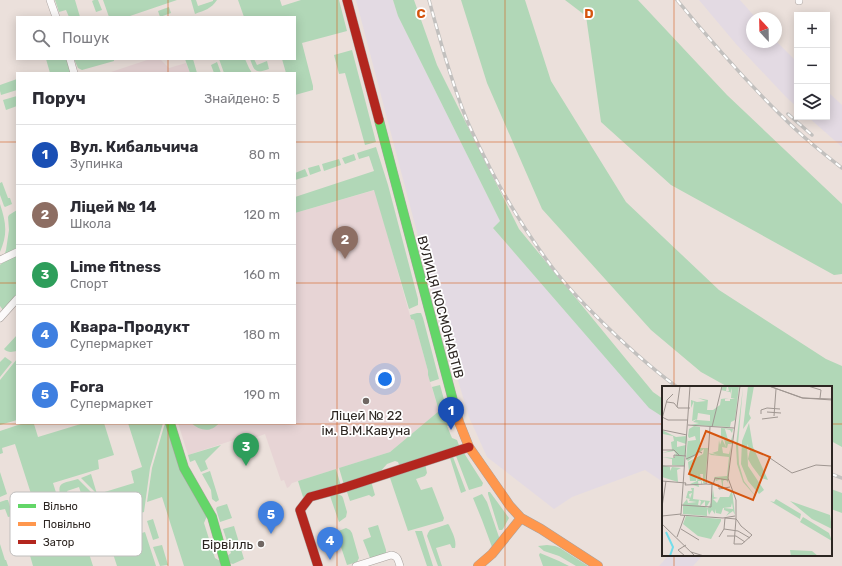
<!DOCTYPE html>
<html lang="uk">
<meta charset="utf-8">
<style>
:root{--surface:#fff;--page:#f2f2f3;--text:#2b2b33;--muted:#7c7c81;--line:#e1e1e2;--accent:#706763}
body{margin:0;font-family:Rubik,sans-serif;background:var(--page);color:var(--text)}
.controls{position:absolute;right:12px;top:12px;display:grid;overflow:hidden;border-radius:0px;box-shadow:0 2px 10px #0003}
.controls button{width:36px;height:36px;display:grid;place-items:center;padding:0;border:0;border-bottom:1px solid var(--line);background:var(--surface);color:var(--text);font:20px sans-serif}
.compass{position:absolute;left:746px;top:12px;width:36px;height:36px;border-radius:50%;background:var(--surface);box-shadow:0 2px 10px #0003;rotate:338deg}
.you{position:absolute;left:385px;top:379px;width:14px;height:14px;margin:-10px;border:3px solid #fff;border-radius:50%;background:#1a73e8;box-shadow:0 0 0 6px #1a73e833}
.badge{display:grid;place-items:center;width:26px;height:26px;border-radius:50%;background:var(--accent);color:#fff;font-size:13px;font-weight:700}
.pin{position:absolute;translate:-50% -33px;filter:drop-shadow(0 1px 2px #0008)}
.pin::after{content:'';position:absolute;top:21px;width:14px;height:12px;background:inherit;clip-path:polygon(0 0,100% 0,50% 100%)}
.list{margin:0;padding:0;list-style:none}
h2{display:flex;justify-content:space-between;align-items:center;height:52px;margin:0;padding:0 16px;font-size:17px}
h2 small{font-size:13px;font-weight:400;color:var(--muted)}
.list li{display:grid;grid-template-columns:26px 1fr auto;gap:12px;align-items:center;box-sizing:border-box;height:60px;padding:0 16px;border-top:1px solid var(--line)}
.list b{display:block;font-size:15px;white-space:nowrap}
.list p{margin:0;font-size:13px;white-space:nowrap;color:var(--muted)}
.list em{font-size:13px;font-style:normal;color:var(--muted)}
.icon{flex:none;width:22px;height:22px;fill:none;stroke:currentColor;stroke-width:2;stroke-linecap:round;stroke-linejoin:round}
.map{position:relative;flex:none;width:842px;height:566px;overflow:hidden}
.search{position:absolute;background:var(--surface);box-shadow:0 2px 10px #0003;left:16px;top:16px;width:280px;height:44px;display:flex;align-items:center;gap:10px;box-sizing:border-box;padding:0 14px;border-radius:0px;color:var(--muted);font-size:15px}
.panel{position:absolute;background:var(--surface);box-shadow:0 2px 10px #0003;left:16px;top:72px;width:280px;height:352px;border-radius:0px}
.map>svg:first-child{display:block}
.industrial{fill:#e3dae3}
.education{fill:#e7d4d5}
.green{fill:#b1d7b7}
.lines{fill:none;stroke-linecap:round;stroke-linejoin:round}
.street-casing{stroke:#aaa29e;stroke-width:8}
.fast-casing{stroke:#aaa29e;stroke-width:10}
.slow-casing{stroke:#aaa29e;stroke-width:10}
.jam-casing{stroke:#aaa29e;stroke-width:10}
.street{stroke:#fcfafa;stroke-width:7}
.fast{stroke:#63d668;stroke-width:9}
.slow{stroke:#ff974d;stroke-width:9}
.jam{stroke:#b3261e;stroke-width:9}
.rail-casing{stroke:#c2c0be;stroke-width:3.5}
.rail{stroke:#fff;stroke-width:2;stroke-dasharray:6;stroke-linecap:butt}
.grid{fill:none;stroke:#d5540e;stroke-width:1;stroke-opacity:0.55}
.poi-dot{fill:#706763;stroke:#fff;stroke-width:1.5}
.labels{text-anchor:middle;stroke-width:3.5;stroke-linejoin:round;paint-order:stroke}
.street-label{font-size:13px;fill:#2d2622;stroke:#fff}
.poi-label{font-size:13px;fill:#2d2622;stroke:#fff}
.inset-river{fill:none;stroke:#73ddeb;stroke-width:2}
.inset-road{fill:none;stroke:#9f9691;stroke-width:1}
.view{fill:#d5540e;fill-opacity:0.15;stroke:#d5540e;stroke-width:2}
.inset-edge{fill:none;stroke:#2d2622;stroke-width:2}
.key{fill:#fff;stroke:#c0bebd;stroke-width:1}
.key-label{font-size:11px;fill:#2d2622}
.grid-label{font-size:13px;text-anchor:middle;font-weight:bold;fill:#d5540e;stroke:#fff;stroke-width:3.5;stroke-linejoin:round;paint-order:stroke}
</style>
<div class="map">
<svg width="842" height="566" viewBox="0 0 842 566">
<rect width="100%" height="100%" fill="#ebe0db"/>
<path class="industrial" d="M 356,0 L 393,0 L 398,16 L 500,221 L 493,228 L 649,407 L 663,417 L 663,482 L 645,470 L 572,497 L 554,509 L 487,457 L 469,417 L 441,324 Z
M 699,0 L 740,0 L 756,18 L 752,18 L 752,42 L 776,42 L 776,41 L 797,62 L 797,107 L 787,98 L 736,44 Z
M 827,91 L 842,105 L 842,147 L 808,117 L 827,117 Z
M 669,555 L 703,555 L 693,566 L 659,566 Z"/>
<path class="education" d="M 150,59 L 160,59 L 169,68 L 186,63 L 190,73 L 108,73 Z
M 375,190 L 407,305 L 411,319 L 414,320 L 428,371 L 428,375 L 439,411 L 390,452 L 292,483 L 289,487 L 287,488 L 284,480 L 281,481 L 265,434 L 254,438 L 252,434 L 188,455 L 178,423 L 295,423 L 295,213 Z"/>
<path class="green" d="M 55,0 L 75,0 L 80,17 L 69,17 L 66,10 L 59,12 Z
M 94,0 L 98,0 L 102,10 L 96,12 L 92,1 Z
M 103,0 L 177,0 L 127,17 L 109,17 Z
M 191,0 L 196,0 L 198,6 L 213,1 L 213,0 L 217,0 C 211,9 205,10 195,14 Z
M 238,0 L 280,0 L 282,6 L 301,0 L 339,0 L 347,31 L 302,43 L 313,86 L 313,90 L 295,95 L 295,73 L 286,73 L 282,59 L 295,59 L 295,17 L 244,17 Z
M 393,0 L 414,0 L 437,65 L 519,229 L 653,392 L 663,399 L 663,417 L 649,408 L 493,228 L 500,221 L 398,16 Z
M 461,0 L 525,0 L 551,81 L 626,202 L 719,290 L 826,359 L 842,366 L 842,447 L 831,441 L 831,387 L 728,387 L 701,372 L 651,330 L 542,209 L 487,83 Z
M 565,0 L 638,0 L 727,95 L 842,204 L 842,274 L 834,275 L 671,185 L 601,122 L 586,16 Z
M 169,7 L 171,13 L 160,17 L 158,11 Z
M 352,50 L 376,142 L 365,145 L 345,73 L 339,74 L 334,55 Z
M 46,59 L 66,59 L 71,73 L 50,73 Z
M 74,59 L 114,59 L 114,61 L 82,70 L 78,68 Z
M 185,59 L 193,59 L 197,73 L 190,73 Z
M 219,59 L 245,59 L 249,68 L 252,73 L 224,73 Z
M 250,59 L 254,59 L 257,65 L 267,61 L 269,69 C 256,73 255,73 250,59 Z
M 217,62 L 221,73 L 214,73 L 211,65 Z
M 17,79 L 17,90 L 1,95 L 0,91 L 0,85 Z
M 17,96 L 17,106 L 6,110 L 3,100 Z
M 376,147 L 388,185 L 418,299 L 418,305 L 409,309 L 374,190 L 295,213 L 295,197 L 374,171 L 369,156 L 359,159 L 357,153 Z
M 354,154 L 356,160 L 345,164 L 342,158 Z
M 339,159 L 341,165 L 324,171 L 322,164 Z
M 319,165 L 321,171 L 310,175 L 308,168 Z
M 305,169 L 308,176 L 295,180 L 295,173 Z
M 2,182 L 8,198 L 10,198 L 12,204 L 5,207 L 4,206 L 0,195 L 0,183 Z
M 0,204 C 6,222 8,234 0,252 Z
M 17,210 L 17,250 L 6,254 L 5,253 L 6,250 L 9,230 L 8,217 L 9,215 Z
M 17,254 L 17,295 L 3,310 L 0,306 L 0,265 L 2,263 Z
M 417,313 L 421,313 L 423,318 L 439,379 L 430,382 L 428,375 L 428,371 L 414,320 L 411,319 L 410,315 Z
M 17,335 L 17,351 C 12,352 8,353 4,349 Z
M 5,357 L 12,362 L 0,377 L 0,362 Z
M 17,359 L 17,420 L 0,425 L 0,380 Z
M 440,385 L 451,425 L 447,426 L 452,438 L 457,440 L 460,448 L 400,467 L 398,462 L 395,461 L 387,464 L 379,473 L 344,485 L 339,468 L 390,452 L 439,411 L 432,387 Z
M 24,423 L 37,423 L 34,424 L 38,437 L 84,423 L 104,423 L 114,455 L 98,460 L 99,469 L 53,483 L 65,521 L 47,526 L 39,499 L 33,500 L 15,444 L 2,448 L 3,453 L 0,454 L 0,431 Z
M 128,423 L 163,423 L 150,468 L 144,512 L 133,515 L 130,506 L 118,510 L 122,522 C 117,519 116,513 113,508 C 109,503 103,499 98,494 L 134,483 L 131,471 L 142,467 Z
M 165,423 L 167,423 L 207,516 L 204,523 L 215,558 L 220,561 L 221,566 L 184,566 L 162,497 L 147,502 L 152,468 Z
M 191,423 L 219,423 C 211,433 200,431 191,423 Z
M 221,445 L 205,461 L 208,469 L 201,472 L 195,460 L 190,462 L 188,455 Z
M 464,453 L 483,483 L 482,486 L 469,490 L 456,456 Z
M 453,457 L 466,491 L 461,493 L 450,458 Z
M 425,463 L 427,473 L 425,476 L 416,479 L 421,490 L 432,487 L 444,518 L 443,521 L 408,531 L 389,475 Z
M 336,469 L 341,486 L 335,487 L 303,497 L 298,481 Z
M 210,471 L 219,500 L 216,502 L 212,499 L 211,490 L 202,474 Z
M 0,472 L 7,494 L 0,497 Z
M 91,474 L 97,494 L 81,478 Z
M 78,479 L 98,499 L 109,506 L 112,509 L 120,526 L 125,538 L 145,532 L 156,566 L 117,566 L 101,517 L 90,521 L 79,487 L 67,491 L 70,499 L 62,502 C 56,482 60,484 78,479 Z
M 371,481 L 375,495 L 372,497 L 369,495 L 350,501 L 347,492 L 351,487 Z
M 831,489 L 842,493 L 842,513 L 831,509 Z
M 488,492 L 490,492 L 509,518 L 503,529 L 502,530 L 499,530 L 488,494 Z
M 338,494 L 342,496 L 343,498 L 347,512 L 346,517 L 339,522 L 330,496 Z
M 482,494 L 487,502 L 499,537 L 499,540 L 492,547 L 482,520 L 473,498 Z
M 6,500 L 8,500 L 13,516 L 8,517 L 5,509 L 0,510 L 0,502 Z
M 227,504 L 232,518 L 220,522 L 216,509 L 217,507 Z
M 153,519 L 159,538 L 153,540 L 147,521 Z
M 66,523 L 69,529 L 84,538 L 93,566 L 33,566 L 29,552 L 31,545 L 27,534 L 39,529 L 42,529 Z
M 448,524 L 449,525 C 452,532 457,540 455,548 L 452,548 L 450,544 L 436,548 L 442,566 L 438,566 L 427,536 L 428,533 L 430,530 Z
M 378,525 L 386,550 L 386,554 L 370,558 L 363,540 L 371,537 L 368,528 Z
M 234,526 L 244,559 L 233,564 L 229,563 L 227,556 L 231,553 L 223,529 Z
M 346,528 L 350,530 L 352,533 L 359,558 L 357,562 L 347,565 L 336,532 Z
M 415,531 L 422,531 L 433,566 L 427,566 Z
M 0,544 L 5,560 L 6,560 L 8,566 L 0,566 Z
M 162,545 L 168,565 L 160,566 L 153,547 Z
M 547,545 L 555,546 L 560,548 L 588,566 L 576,566 L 559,556 L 544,551 L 538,546 Z
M 540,553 L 559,561 L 569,566 L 543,566 L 539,555 Z"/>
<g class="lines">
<g class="street-casing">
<path id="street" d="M 50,0 L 56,17
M 799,1 L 799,0
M 70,59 L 74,73
M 0,260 L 17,252
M 0,318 L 17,299
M 356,566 L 391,555 C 398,556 398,560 400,566"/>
</g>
<g class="fast-casing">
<path id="fast" d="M 379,120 L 456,412
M 170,423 L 184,468 L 212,517 L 226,566"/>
</g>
<g class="slow-casing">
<path id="slow" d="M 456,412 L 459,422 L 469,447 L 510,506 L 521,518 L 541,529 L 598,566
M 478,566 L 492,554 L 521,518"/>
</g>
<g class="jam-casing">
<path id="jam" d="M 347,0 L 379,120
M 318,566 L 300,510 L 310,497 L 343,488 L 469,447"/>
</g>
<use href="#street" class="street"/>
<use href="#fast" class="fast"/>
<use href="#slow" class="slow"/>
<use href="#jam" class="jam"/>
<g class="rail-casing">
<path id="rail" d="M 429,0 C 440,40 451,80 466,118 C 473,135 482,152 490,168 C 507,201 527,233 549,263 C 562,281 577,297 593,313 C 619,339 647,365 677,387
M 677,0 C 713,44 751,87 793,127 C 808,141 825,155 842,168
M 788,114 L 812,135
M 831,474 L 842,478"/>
</g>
<use href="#rail" class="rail"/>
</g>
<path class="grid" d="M 168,0 L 168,17M 337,0 L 337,566M 505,0 L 505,566M 674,0 L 674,387M 168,59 L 168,73M 0,142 L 17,142M 295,142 L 842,142M 0,283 L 17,283M 295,283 L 842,283M 168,423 L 168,566M 0,424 L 663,424M 831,424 L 842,424M 674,555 L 674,566"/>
<g class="poi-dot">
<circle cx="366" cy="401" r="4"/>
<circle cx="261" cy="544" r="4"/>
</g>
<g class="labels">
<g class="street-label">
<text transform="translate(441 307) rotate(75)" y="5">ВУЛИЦЯ КОСМОНАВТІВ</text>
</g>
<g class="poi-label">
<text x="366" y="420">Ліцей № 22<tspan x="366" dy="15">ім. В.М.Кавуна</tspan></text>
<text x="253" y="549" text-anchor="end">Бірвілль</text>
</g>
</g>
<g transform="translate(662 386)">
<rect width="170" height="170" fill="#ebe0db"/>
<path d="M 61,0 L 65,0 L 64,5 L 67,5 L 66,1 L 77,0 L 73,34 L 69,36 L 68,41 L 29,39 L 37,37 L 31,36 L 35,33 L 30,35 L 32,15 L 29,22 L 29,14 L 35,16 L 44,15 L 36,12 L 46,14 L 45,24 L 51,24 L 58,19 L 59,13 L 67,12 L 63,13 L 63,15 L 68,15 L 68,11 L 68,13 L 73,13 L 69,12 L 70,2 L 68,8 L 68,6 L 59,4 ZM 36,27 L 48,29 L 48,35 L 35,34 ZM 86,0 L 92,0 L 87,28 L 89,32 L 81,43 ZM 81,1 L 76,58 L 77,78 L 82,95 L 95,112 L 81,96 L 75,78 L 74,59 ZM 87,37 L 91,61 L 106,94 L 99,92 L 90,80 L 86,73 L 88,64 L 85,58 L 86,80 L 102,104 L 97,108 L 86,95 L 79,78 L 80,55 ZM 32,40 L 38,41 L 38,62 L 46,62 L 43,98 L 41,97 L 41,88 L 38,88 L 40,97 L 39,99 L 39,95 L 36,95 L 37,101 L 28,98 L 35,95 L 36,88 L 34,95 L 28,95 L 26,76 L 41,68 L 42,63 L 26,75 L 24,73 L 26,51 L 26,55 L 34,54 L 33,50 L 27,52 L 26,50 L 27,43 ZM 59,42 L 71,43 L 70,47 L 68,44 L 63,43 L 66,54 L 69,54 L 71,48 L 70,58 L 66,58 L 65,62 L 60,61 L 61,67 L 67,68 L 69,60 L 66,97 L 64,93 L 61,95 L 61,105 L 59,93 L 54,95 L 52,91 L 65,90 L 67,71 L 49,69 L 46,67 L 56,69 L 50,67 L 56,65 L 57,54 L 58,59 L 60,53 L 64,61 L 62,52 L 59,52 ZM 0,44 L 14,51 L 25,50 L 24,58 L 15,55 L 15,61 L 24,59 L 23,70 L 17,69 L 22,70 L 22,80 L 10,79 L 10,73 L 0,71 L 12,72 L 14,68 L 12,65 L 0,67 L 10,64 L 9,56 L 12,55 L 11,50 L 1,48 ZM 0,79 L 8,81 L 8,85 L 10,81 L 19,82 L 15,84 L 16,96 L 0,91 ZM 29,102 L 32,102 L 31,113 L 48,115 L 45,120 L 43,120 L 43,115 L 38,120 L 39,115 L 37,114 L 36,119 L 46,122 L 49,117 L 51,103 L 52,111 L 56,112 L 51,113 L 55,117 L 58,111 L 67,111 L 70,104 L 73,129 L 71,125 L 64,130 L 67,126 L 62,124 L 62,122 L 71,123 L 70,117 L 69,121 L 61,122 L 59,128 L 54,127 L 53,123 L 53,128 L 50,124 L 47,129 L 45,122 L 45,130 L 21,128 L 21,113 L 21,118 L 25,113 L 26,117 L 35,116 L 27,115 L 30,107 L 27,108 L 28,113 L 24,112 L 26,105 L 30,105 ZM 114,113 L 139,128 L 138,133 L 108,115 L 112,116 ZM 128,115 L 168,129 L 170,143 L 150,133 ZM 24,130 L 59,133 L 59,135 L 49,153 L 36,150 L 21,138 ZM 141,131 L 167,147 L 170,155 L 138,136 ZM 128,164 L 150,165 L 156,170 L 129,170 Z" fill="#b1d7b7" fill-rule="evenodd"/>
<path class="inset-river" d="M 4,146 L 11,161 L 8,170"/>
<path class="inset-road" d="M 107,0 L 141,12 L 170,14M 107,0 L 140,12 L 170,13M 146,0 L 159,4 L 158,12M 5,16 L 12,17 L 16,22 L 28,22M 15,21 L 18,0M 105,26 L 119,27M 99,28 L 99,24 L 105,22 L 118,23M 112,30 L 114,3M 0,31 L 6,34 L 26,34M 0,33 L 5,14 L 11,8M 100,33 L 116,31M 26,39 L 72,42M 48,41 L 44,98 L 57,99 L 57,103 L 68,101M 50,41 L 60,0M 1,44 L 25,49M 0,64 L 12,64 L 18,70M 105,70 L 130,87 L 154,79 L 170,80M 12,72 L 12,69 L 24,70M 24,73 L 33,69 L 36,65 L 40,67M 0,80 L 23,80M 0,95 L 24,97 L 23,99 L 44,98M 51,99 L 53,92 L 66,94M 19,119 L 49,121 L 50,99M 0,121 L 4,95M 18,129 L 61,132 L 73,130M 0,130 L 19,128 L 28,0M 63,132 L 74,133 L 75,134 L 79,140 L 90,149 L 80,158 L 72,158 L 74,133 L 74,114 L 66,92 L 78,0M 0,138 L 33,170M 19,143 L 37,154M 62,143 L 76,145 L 88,152M 65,150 L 74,150 L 83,156M 15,151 L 23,129M 57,151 L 62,143 L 63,132M 29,166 L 42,170M 23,170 L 16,164 L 24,159"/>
<path class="view" d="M 44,45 L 108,71 L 91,114 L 27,88 Z"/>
<rect width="170" height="170" class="inset-edge"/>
</g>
<rect x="10" y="492" width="132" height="64" rx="6" class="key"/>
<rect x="18" y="504" width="18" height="4" fill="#63d668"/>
<rect x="18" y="522" width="18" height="4" fill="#ff974d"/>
<rect x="18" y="540" width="18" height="4" fill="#b3261e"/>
<g class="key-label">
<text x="43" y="510">Вільно</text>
<text x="43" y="528">Повільно</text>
<text x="43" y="546">Затор</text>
</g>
<g class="grid-label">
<text x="421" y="18">C</text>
<text x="589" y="18">D</text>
</g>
</svg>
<div class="controls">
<button>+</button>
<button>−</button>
<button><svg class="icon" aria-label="layers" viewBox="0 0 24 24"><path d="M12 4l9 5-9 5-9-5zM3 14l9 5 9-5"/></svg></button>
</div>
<svg class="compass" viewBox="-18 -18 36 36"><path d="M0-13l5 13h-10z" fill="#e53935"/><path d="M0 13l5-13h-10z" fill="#7c7c81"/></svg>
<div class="you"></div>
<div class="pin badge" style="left:451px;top:430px;background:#1a4fb4">1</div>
<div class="pin badge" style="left:345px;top:259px;background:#8d6e63">2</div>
<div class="pin badge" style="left:246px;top:466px;background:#2e9e5b">3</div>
<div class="pin badge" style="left:330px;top:560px;background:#3f7fe0">4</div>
<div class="pin badge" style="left:271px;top:534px;background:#3f7fe0">5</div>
<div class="search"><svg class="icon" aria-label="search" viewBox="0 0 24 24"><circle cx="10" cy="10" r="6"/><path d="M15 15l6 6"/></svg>Пошук</div>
<section class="panel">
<h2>Поруч<small>Знайдено: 5</small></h2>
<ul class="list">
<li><span class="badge" style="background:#1a4fb4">1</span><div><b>Вул. Кибальчича</b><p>Зупинка</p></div><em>80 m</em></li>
<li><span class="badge" style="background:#8d6e63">2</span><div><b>Ліцей № 14</b><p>Школа</p></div><em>120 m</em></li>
<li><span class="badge" style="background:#2e9e5b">3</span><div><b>Lime fitness</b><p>Спорт</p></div><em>160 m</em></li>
<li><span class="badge" style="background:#3f7fe0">4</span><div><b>Квара-Продукт</b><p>Супермаркет</p></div><em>180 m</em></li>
<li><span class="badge" style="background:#3f7fe0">5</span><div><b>Fora</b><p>Супермаркет</p></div><em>190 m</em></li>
</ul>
</section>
</div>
